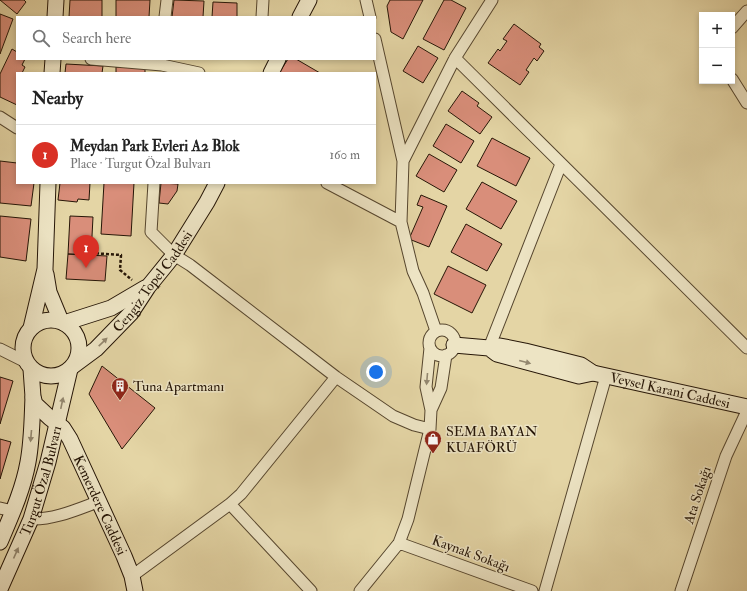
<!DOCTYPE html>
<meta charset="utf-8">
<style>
:root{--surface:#fff;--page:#f2f2f2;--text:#222;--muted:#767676;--line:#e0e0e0;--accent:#d93025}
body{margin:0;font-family:"IM FELL Double Pica",serif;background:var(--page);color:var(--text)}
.controls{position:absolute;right:12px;top:12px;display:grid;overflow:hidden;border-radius:0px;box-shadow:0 2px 6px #0003}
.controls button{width:36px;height:36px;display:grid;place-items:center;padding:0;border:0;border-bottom:1px solid var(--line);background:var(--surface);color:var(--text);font:20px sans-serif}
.you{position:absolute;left:376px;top:372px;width:14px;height:14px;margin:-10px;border:3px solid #fff;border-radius:50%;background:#1a73e8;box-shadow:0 0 0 6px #1a73e833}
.badge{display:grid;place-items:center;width:26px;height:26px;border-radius:50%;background:var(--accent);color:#fff;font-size:13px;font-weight:700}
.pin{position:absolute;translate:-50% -33px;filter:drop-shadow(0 1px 2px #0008)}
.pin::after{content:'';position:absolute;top:21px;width:14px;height:12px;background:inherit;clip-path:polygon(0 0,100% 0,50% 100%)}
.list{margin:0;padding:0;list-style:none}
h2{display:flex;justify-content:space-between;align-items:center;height:52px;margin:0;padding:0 16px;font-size:17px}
h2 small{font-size:13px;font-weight:400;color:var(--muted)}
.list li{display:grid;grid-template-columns:26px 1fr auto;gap:12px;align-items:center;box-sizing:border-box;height:60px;padding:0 16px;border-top:1px solid var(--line)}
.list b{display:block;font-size:15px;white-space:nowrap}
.list p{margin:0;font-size:13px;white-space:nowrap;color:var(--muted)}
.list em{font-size:13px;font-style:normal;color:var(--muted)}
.icon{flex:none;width:22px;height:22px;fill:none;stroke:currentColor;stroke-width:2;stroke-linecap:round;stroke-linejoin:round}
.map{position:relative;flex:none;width:747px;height:591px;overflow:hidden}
.search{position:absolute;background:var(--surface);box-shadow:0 2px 6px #0003;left:16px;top:16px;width:360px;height:44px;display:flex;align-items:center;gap:10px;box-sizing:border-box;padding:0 14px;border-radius:0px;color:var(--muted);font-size:15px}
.panel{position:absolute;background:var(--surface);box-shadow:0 2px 6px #0003;left:16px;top:72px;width:360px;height:112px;border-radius:0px}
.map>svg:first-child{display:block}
.building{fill:#d98e7a;stroke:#261607}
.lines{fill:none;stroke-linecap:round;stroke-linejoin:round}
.street-casing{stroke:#56462e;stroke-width:13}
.secondary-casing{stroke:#261607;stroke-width:17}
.path{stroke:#261607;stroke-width:2.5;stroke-dasharray:3 2;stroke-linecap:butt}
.street{stroke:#ede4c4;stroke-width:11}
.secondary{stroke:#ede4c4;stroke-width:15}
.oneway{fill:#93876f}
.labels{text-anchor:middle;stroke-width:3;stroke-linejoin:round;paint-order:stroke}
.street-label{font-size:14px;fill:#261607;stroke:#ede4c4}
.poi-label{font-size:14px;fill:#261607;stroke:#ede4c4;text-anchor:start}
</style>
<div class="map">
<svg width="747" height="591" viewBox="0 0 747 591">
<rect width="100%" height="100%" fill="#e4d5a5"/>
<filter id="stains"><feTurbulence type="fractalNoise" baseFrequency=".005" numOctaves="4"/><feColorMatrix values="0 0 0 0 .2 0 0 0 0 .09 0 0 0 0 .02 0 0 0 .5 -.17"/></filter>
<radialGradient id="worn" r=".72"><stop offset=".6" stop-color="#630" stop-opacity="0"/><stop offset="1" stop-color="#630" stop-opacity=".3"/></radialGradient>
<path class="building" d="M 0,0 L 24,0 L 26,2 L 17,14 Z
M 70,0 L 102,0 L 102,17 L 69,17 Z
M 116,0 L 150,0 L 149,17 L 116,17 Z
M 174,0 L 204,1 L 203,17 L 172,17 Z
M 390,0 L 423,0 L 403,39 L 391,32 L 387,6 Z
M 444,0 L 451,0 L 466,8 L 444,50 L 423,39 Z
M 213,2 L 237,3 L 237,17 L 212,17 Z
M 0,14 L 13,19 L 0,54 Z
M 514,24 L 541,44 L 539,47 L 544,51 L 537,61 L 534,58 L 526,70 L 529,72 L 520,85 L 488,63 L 498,49 L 500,51 L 507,41 L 503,39 Z
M 418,46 L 438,58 L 423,83 L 403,71 Z
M 12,49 L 17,52 L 17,59 L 25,59 L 22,65 L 25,67 L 22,73 L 17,73 L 17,105 L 0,97 L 0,74 Z
M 288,59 L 296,59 L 320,73 L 279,73 Z
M 66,64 L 103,66 L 102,73 L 65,73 Z
M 116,67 L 145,68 L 145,73 L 116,73 Z
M 462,91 L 479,103 L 477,106 L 492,117 L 480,134 L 448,111 Z
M 446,124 L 474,141 L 461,163 L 433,146 Z
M 492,138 L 530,158 L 516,186 L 477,166 Z
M 429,154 L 457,170 L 444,192 L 416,176 Z
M 0,161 L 17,163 L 17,183 L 34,183 L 31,206 L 0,203 Z
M 482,182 L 517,201 L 501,229 L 466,209 Z
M 60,183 L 90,183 L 89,200 L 78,199 L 77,202 L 58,200 Z
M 104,183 L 134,183 L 131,236 L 101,234 Z
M 161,183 L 178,184 L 177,191 L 168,204 L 159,203 Z
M 421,195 L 447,206 L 429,247 L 409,239 L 423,207 L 417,205 Z
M 0,216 L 31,219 L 26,261 L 0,257 Z
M 70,216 L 93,217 L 91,255 L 68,254 Z
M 466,224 L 502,244 L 487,271 L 451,252 Z
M 68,254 L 107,256 L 105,281 L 66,279 Z
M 448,266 L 486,285 L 472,313 L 434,294 Z
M 102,366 L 155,408 L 122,449 L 89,394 Z
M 0,377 L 13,381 L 0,424 Z
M 0,439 L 11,442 L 0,479 Z"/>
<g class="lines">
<g class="street-casing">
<path id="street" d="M 366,0 L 370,17
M 165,17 L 167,0
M 262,17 L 263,0
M 732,28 L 747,11
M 375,39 L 403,161 L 401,222 L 413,271 L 423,293 L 436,331
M 455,58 L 747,348
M 91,59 L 162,65 L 199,73
M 732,79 L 747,103
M 0,117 L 17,128
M 403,161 L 455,58 L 492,0
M 154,183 L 151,232 L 174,255 L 190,265 L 336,377 L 393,416 L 414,425 L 430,429
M 327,183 L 401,222
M429 343a13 13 0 1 1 26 0a13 13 0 1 1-26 0Z
M 489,348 L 561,164
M 0,349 L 26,362
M 431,410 L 441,388 L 446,355
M 230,504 L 311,591
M 0,508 L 13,511
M 31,519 C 54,520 78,509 100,501
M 399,543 L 532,591
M 132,576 L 230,504 L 241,494 L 336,377
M 360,591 L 399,543 L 408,519 L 430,429 L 431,410 L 426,387 L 430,348
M 545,591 L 606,376
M 681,591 L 726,456 L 747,411"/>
</g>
<g class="secondary-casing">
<g id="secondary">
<path d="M 55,17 L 56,0"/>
<path d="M 300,17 L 309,0"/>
<path d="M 52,73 L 53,59"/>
<path d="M 271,73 L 278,59"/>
<path d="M 46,274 L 49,292 L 61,321"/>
<circle cx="51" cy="348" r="28"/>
<path d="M 64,323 L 111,308 L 145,288"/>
<path d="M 31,328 L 45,269 L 48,183"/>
<path d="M 454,345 L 489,348 L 500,346 L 525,351 L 581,365 L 593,373 L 579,376 L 497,354 L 489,348"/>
<path id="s1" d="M 73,366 L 96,349 L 131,313 L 148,287 L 174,255 L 207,202 L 217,183"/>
<path id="s2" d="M 31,369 L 33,397 L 35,404 L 50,418 L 63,428 L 70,439 L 124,556 L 132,576 L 135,591"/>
<path id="s3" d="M 593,373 L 747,407"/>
<path d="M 0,542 C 11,516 23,490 28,462 C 32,441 32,419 33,397"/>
<path id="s4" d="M 0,589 L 31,519 L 48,462 L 70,369"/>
</g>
</g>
<path class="path" d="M 91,253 L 121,255 L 120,270 L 132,280"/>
<use href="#street" class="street"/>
<use href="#secondary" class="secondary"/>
</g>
<defs><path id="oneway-solid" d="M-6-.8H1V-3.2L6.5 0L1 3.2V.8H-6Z"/></defs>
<g class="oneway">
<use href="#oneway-solid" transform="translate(103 342) rotate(-44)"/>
<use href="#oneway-solid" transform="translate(525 362) rotate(15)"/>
<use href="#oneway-solid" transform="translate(427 379) rotate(95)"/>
<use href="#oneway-solid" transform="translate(62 403) rotate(-78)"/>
<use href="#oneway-solid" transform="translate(31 436) rotate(95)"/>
<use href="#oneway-solid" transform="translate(16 553) rotate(-66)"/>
</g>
<defs>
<g id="building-pin" transform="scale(0.9)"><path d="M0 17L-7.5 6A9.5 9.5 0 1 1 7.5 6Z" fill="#8f2418" stroke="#ede4c4"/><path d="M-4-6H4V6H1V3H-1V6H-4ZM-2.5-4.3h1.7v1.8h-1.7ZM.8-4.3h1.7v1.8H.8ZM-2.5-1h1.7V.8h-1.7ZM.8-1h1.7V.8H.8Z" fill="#fff"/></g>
<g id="shop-pin" transform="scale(0.9)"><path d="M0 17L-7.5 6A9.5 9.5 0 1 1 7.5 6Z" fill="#8f2418" stroke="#ede4c4"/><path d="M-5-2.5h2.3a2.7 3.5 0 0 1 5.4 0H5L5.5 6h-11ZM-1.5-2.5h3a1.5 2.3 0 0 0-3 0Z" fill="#fff"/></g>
</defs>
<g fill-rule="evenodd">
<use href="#building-pin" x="120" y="386"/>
<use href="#shop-pin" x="433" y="439"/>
</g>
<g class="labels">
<g class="street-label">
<text dy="5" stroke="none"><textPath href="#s1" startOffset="117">Cengiz Topel Caddesi</textPath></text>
<text dy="5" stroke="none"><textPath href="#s3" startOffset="79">Veysel Karani Caddesi</textPath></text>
<text dy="5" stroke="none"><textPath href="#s4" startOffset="116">Turgut Özal Bulvarı</textPath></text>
<text transform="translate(697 495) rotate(-72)" y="5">Ata Sokağı</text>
<text dy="5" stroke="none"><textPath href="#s2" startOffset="158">Kemerdere Caddesi</textPath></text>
<text transform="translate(471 553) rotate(20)" y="5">Kaynak Sokağı</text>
</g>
<g class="poi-label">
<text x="133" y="391">Tuna Apartmanı</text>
<text x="446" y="436">SEMA BAYAN<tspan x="446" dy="16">KUAFÖRÜ</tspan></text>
</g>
</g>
<rect width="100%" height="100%" filter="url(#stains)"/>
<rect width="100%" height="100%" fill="url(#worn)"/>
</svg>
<div class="controls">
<button>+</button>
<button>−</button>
</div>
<div class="you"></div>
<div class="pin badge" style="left:86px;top:268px">1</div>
<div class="search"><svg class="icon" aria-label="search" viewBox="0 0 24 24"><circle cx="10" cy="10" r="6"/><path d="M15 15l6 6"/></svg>Search here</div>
<section class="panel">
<h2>Nearby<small></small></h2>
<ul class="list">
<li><span class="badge">1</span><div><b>Meydan Park Evleri A2 Blok</b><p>Place · Turgut Özal Bulvarı</p></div><em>160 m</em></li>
</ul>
</section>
</div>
